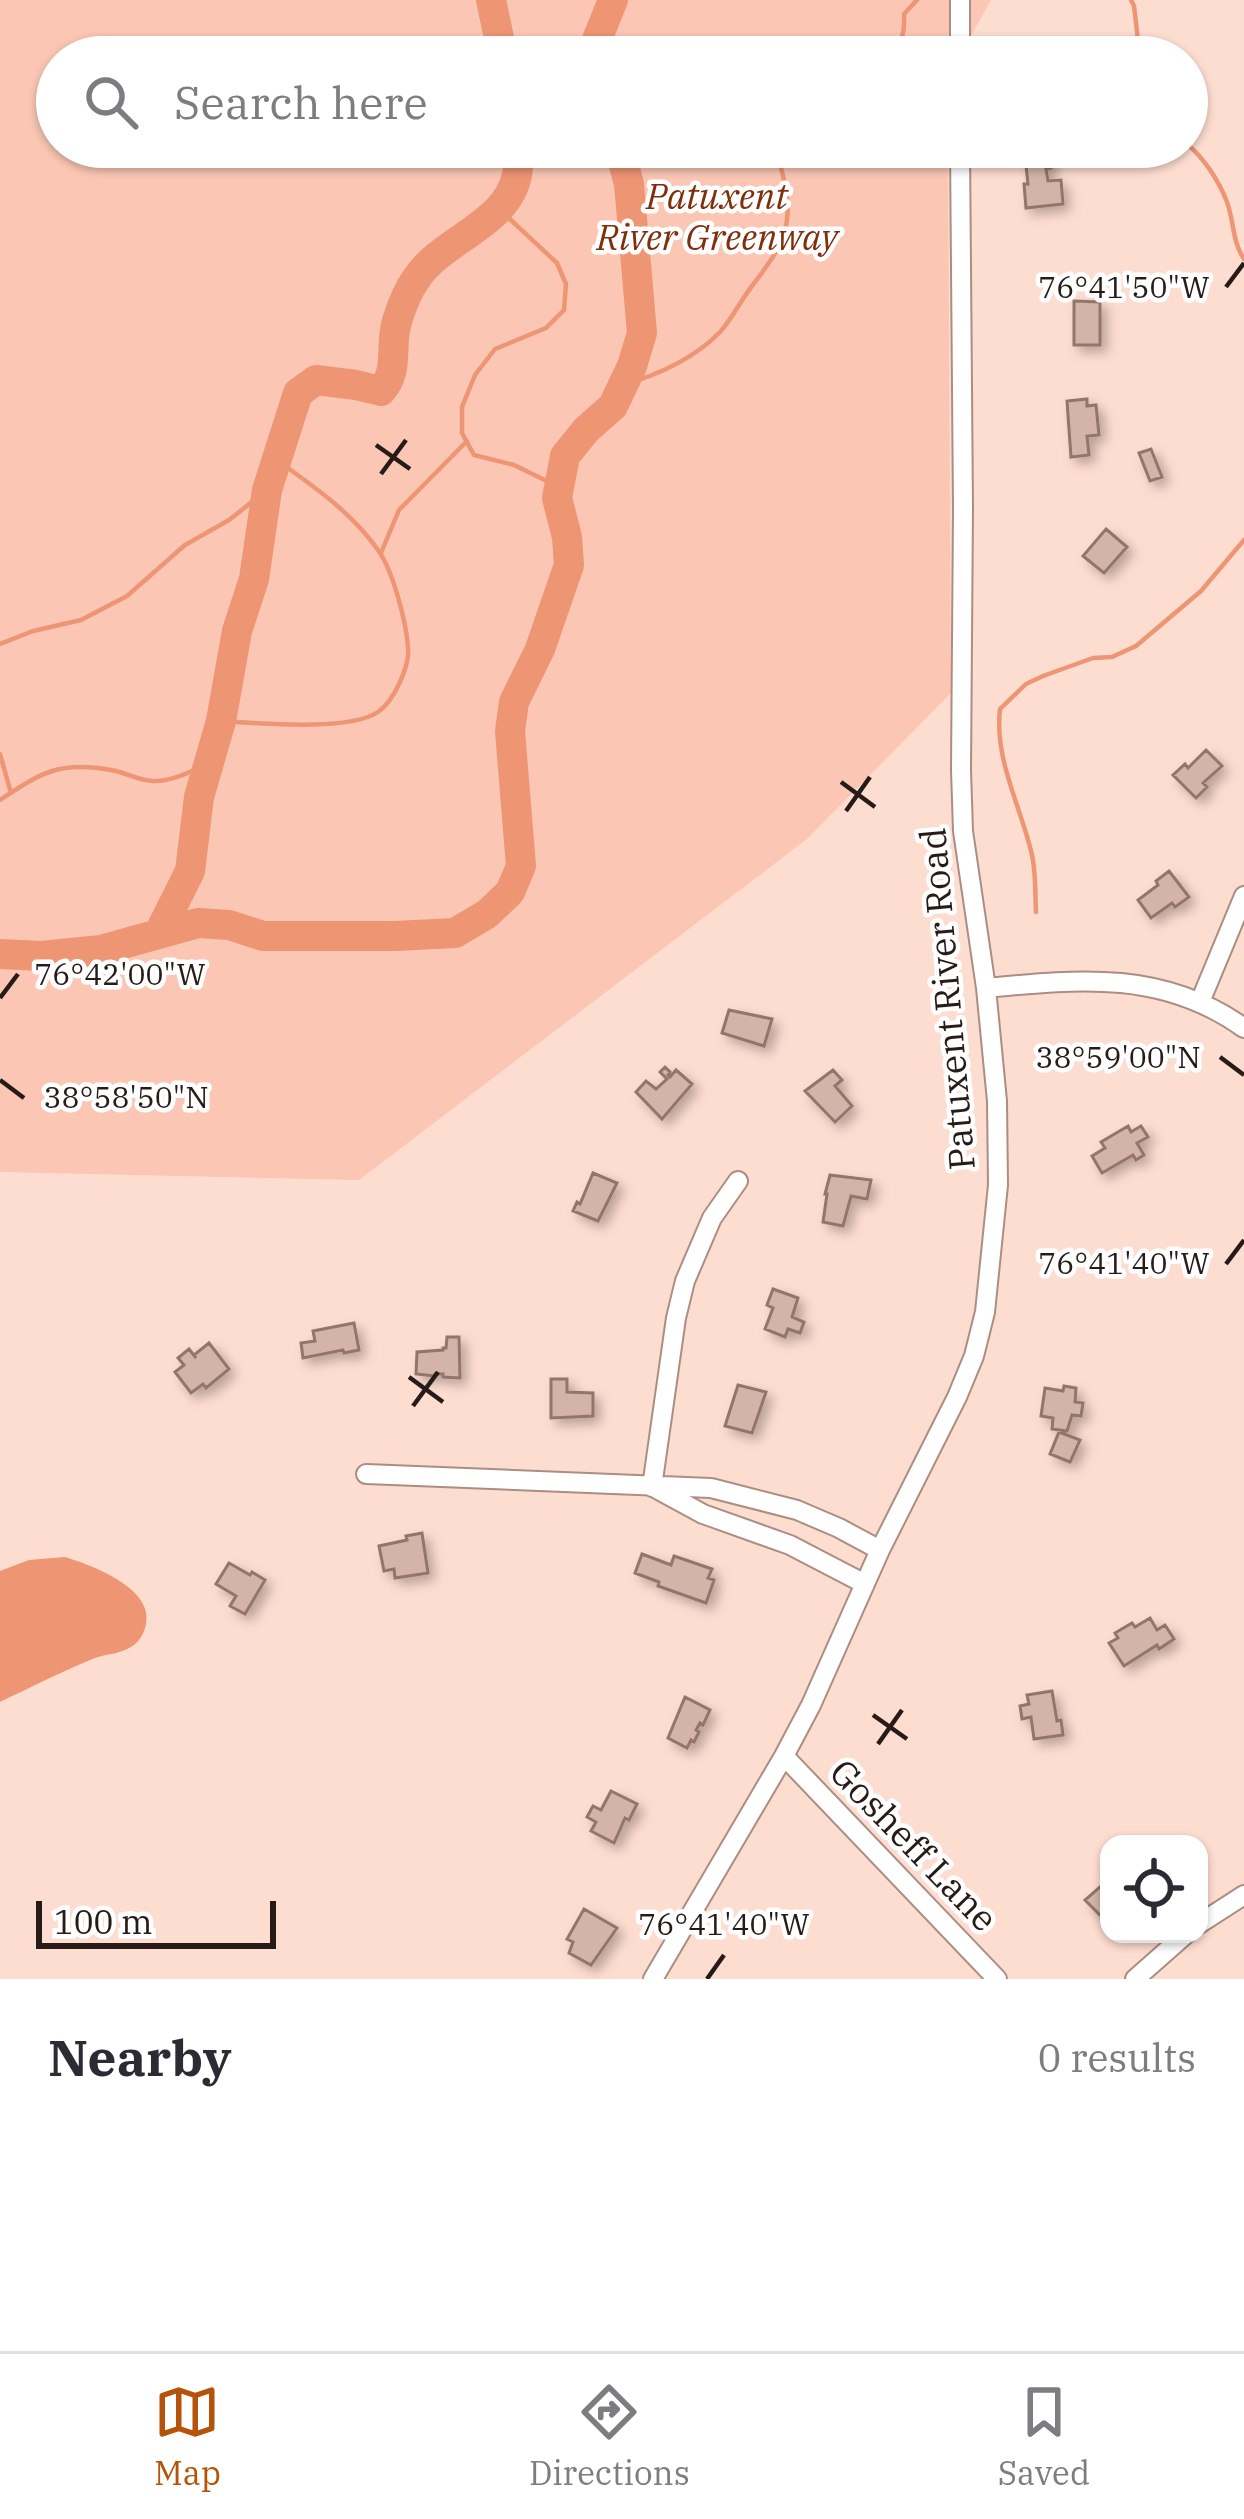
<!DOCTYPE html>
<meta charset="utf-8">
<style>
:root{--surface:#fff;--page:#f7f7f7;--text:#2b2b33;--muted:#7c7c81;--line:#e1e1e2;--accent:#b45309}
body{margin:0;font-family:"IBM Plex Serif",serif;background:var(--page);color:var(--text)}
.controls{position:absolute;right:36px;bottom:36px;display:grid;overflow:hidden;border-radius:24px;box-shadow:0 3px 9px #0004}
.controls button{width:108px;height:108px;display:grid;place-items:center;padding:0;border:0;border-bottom:3px solid var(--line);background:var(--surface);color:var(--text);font:60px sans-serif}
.scale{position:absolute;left:36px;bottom:30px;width:240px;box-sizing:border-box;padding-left:12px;border:6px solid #271b17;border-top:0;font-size:33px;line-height:42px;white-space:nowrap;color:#271b17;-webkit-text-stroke:9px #fff;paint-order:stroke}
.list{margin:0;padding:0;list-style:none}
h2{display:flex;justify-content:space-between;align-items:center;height:156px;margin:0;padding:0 48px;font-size:51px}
h2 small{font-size:39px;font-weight:400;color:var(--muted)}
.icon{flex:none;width:66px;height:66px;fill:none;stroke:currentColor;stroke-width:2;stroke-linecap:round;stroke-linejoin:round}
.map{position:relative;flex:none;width:1244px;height:1979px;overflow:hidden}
.search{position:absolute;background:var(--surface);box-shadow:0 3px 9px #0004;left:36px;right:36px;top:36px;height:132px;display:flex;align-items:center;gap:30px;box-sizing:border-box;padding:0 42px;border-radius:66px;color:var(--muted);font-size:45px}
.sheet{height:372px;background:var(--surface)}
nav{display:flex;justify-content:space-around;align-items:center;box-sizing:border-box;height:168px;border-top:3px solid var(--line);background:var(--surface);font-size:33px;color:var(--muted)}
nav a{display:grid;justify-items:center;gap:6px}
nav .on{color:var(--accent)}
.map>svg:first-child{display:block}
.green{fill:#fbc7b4}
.water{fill:#ee9574}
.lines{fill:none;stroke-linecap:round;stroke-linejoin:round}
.stream{stroke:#ee9574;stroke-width:4.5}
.river{stroke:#ee9574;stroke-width:30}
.building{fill:#d4b4a9;stroke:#93756a;stroke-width:3;filter:url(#shadow)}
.minor-casing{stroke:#ac8d82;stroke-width:22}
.minor{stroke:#fff;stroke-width:18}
.ticks{fill:none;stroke:#271b17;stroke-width:4.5}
.labels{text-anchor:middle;stroke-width:9;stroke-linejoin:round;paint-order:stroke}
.park-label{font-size:36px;font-style:italic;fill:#7f2f0d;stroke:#fff}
.street-label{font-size:36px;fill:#271b17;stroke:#fff}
.ticks-label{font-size:30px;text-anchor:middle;fill:#271b17;stroke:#fff;stroke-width:9;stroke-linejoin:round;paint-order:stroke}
</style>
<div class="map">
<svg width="1244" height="1979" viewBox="0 0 1244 1979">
<defs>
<filter id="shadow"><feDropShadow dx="6" dy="6" stdDeviation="6" flood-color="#0004"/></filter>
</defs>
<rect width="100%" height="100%" fill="#feddd1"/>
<path class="green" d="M 0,0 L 991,0 L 959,57 L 57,57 L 57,147 L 948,147 L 951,693 L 807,839 L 359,1180 L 0,1172 Z"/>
<path class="water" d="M 65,1557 C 91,1565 154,1588 146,1624 C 144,1634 139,1642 131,1647 C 120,1654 106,1654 95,1658 C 63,1671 31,1687 0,1702 L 0,1571 L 29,1560 Z"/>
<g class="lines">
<path class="stream" d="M 1131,0 L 1134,6 L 1140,57
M 880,57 C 901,41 905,42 904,14 L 917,0
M 1187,144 C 1204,158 1219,181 1227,202 C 1234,221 1232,241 1244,259
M 498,208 L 557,263 L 566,284 L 564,310 L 546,328 L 495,349 L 475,375 L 462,407 L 462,433 L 474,455 L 514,465 L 559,487
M 623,385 C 657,375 694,359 720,332 C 732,319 741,300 752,286 C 767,266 784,245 787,220 C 790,195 782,171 775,147
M 381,553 L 399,510 L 467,441
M 0,644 L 33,631 L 81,620 L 127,596 L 185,545 L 229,520 L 267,490
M 221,721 C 258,723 348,732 378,712 C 394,701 410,666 408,647 C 406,621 393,571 378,550 C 352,513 317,489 281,463
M 0,754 L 11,793
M 0,800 C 43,771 62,760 116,771 C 128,774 141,781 153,781 C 171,782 192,771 208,764
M 1036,912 C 1035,894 1036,873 1032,855 C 1021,807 994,759 1000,709 L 1026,684 L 1043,676 L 1093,658 L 1112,657 L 1136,646 L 1201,591 L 1244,540"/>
<path class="river" d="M 491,0 L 503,57
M 590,57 L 613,0
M 159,933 L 190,871 L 199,797 L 221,721 L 237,631 L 254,579 L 267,490 L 298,393 L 316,380 L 356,385 L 381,391 C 400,370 389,347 397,321 C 401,308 408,290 416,279 C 442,239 507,225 517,175 C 519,166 518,156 518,147
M 0,954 L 41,956 L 101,950 L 198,923 L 229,925 L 263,936 L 395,936 L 455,933 L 487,914 L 510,892 L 521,866 L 510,731 L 514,702 L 540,649 L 569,565 L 567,537 L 557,498 L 565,456 L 586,430 L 613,406 L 632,366 L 642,333 L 629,184 L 619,147"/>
</g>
<path class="building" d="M 1024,147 L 1048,147 L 1051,168 L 1046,169 L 1048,181 L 1061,180 L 1063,204 L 1026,208 L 1024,184 L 1028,184 Z
M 1074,301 L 1100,302 L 1100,345 L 1074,345 Z
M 1087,399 L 1087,406 L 1096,405 L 1099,435 L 1087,436 L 1089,455 L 1071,457 L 1067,401 Z
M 1151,449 L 1162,477 L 1150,481 L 1139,453 Z
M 1106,529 L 1127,547 L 1104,573 L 1083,556 Z
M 1206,750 L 1222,766 L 1203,783 L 1207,787 L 1196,798 L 1173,775 L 1185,764 L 1188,768 Z
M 1169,871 L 1189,897 L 1175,907 L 1172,903 L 1151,918 L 1138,900 L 1158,885 L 1156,881 Z
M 729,1010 L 772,1019 L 764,1046 L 722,1033 Z
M 665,1067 L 670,1072 L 668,1075 L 670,1077 L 676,1070 L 692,1084 L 662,1119 L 636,1092 L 646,1081 L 656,1089 L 667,1079 L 660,1072 Z
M 833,1070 L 842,1080 L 835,1086 L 852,1106 L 835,1122 L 805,1091 Z
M 1128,1126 L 1131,1132 L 1141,1126 L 1148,1137 L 1137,1143 L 1144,1155 L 1136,1160 L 1133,1155 L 1102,1173 L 1092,1156 L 1105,1148 L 1101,1142 Z
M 593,1173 L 617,1183 L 598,1221 L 573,1211 L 577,1202 L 580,1204 Z
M 830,1175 L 871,1180 L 867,1199 L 851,1196 L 843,1226 L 823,1222 L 827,1194 L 825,1194 Z
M 773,1289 L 798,1298 L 792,1317 L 804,1322 L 800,1333 L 788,1329 L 785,1337 L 765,1329 L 773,1308 L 767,1305 Z
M 354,1323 L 359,1350 L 344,1353 L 343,1350 L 303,1358 L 301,1343 L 315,1341 L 313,1331 Z
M 447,1337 L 459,1337 L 460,1378 L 443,1377 L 443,1374 L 435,1374 L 435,1376 L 416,1374 L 417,1352 L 443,1350 L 443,1348 L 446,1348 Z
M 209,1343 L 229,1369 L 206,1388 L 203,1384 L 191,1393 L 175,1372 L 184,1365 L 178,1358 L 189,1349 L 196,1358 L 194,1355 Z
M 551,1379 L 567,1379 L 567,1392 L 593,1393 L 593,1416 L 551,1418 Z
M 738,1385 L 766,1392 L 752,1433 L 725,1426 Z
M 1064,1386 L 1076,1388 L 1075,1402 L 1083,1403 L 1081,1416 L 1072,1415 L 1067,1431 L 1052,1429 L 1053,1418 L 1041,1416 L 1045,1388 L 1063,1391 Z
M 1059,1432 L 1080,1440 L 1070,1462 L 1050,1454 Z
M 422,1533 L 428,1573 L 395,1578 L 394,1569 L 384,1571 L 379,1546 L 407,1540 L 406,1536 Z
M 642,1554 L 671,1565 L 674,1556 L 712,1569 L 708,1578 L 714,1580 L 706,1603 L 658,1586 L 659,1582 L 635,1573 Z
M 229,1563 L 250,1575 L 252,1572 L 265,1580 L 245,1614 L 230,1606 L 236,1596 L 216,1584 Z
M 1150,1618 L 1157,1630 L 1165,1625 L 1174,1639 L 1159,1649 L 1157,1645 L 1124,1666 L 1109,1643 L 1118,1638 L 1115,1633 L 1132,1623 L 1135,1627 Z
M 1052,1691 L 1057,1721 L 1061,1720 L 1063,1735 L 1034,1739 L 1031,1717 L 1022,1719 L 1020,1706 L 1029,1704 L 1027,1695 Z
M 685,1697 L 710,1710 L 703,1725 L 700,1723 L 696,1730 L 699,1732 L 694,1742 L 691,1740 L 687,1748 L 668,1738 Z
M 611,1791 L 637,1804 L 629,1820 L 625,1818 L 614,1843 L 591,1831 L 596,1822 L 587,1817 L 593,1806 L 601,1810 Z
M 1109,1879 L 1109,1917 L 1105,1920 L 1085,1900 Z
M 584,1909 L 617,1928 L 591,1965 L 569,1953 L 573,1942 L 567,1939 Z"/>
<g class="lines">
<g class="minor-casing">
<path id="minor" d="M 960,0 L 960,57
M 986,988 C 1079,979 1163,970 1244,1028
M 1200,1002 L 1244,896
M 366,1474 L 711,1488 L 797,1510 L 839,1528 L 880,1550
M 652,1487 L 676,1318 L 685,1281 L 712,1218 L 738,1181
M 657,1489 L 703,1514 L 790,1545 L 865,1584
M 784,1756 L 997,1979
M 1199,1924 L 1244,1895
M 653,1979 L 784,1756 L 811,1705 L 880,1550 L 957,1397 L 974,1356 L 985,1312 L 998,1185 L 997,1101 L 986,988 L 963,831 L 961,770 L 963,509 L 960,147
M 1135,1979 L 1186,1934"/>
</g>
<use href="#minor" class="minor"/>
</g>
<path class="ticks" d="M 1226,287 L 1244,263M 376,445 L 410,469M 381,474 L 406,440M 841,782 L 875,807M 846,811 L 870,777M 0,998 L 18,974M 1220,1057 L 1244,1075M 0,1080 L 24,1098M 1226,1264 L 1244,1240M 409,1377 L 443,1402M 413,1406 L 438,1372M 873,1715 L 907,1739M 878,1744 L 902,1710M 707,1979 L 724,1955"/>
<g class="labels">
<g class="park-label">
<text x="717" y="209">Patuxent<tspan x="717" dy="41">River Greenway</tspan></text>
</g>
<g class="street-label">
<text transform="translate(947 999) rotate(-95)" y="13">Patuxent River Road</text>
<text transform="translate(914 1845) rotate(46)" y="13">Gosheff Lane</text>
</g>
</g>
<g class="ticks-label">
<text x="1124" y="298">76°41'50"W</text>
<text x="120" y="985">76°42'00"W</text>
<text x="1118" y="1068">38°59'00"N</text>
<text x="126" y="1108">38°58'50"N</text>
<text x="1124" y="1274">76°41'40"W</text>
<text x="724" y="1935">76°41'40"W</text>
</g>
</svg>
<div class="controls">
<button><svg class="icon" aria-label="locate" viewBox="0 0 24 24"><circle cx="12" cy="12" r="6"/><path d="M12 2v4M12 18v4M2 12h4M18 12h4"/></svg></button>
</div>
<div class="scale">100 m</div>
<div class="search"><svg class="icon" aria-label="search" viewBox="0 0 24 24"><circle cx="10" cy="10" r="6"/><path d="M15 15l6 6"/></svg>Search here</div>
</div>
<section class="sheet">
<h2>Nearby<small>0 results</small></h2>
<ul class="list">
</ul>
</section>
<nav>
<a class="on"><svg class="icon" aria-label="map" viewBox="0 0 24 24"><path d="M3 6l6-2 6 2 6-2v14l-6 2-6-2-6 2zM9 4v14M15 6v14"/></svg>Map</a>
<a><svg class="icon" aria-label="directions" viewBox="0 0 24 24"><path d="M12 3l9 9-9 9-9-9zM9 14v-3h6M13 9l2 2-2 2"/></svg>Directions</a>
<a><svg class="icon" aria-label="saved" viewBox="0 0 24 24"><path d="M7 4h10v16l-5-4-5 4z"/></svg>Saved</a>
</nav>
